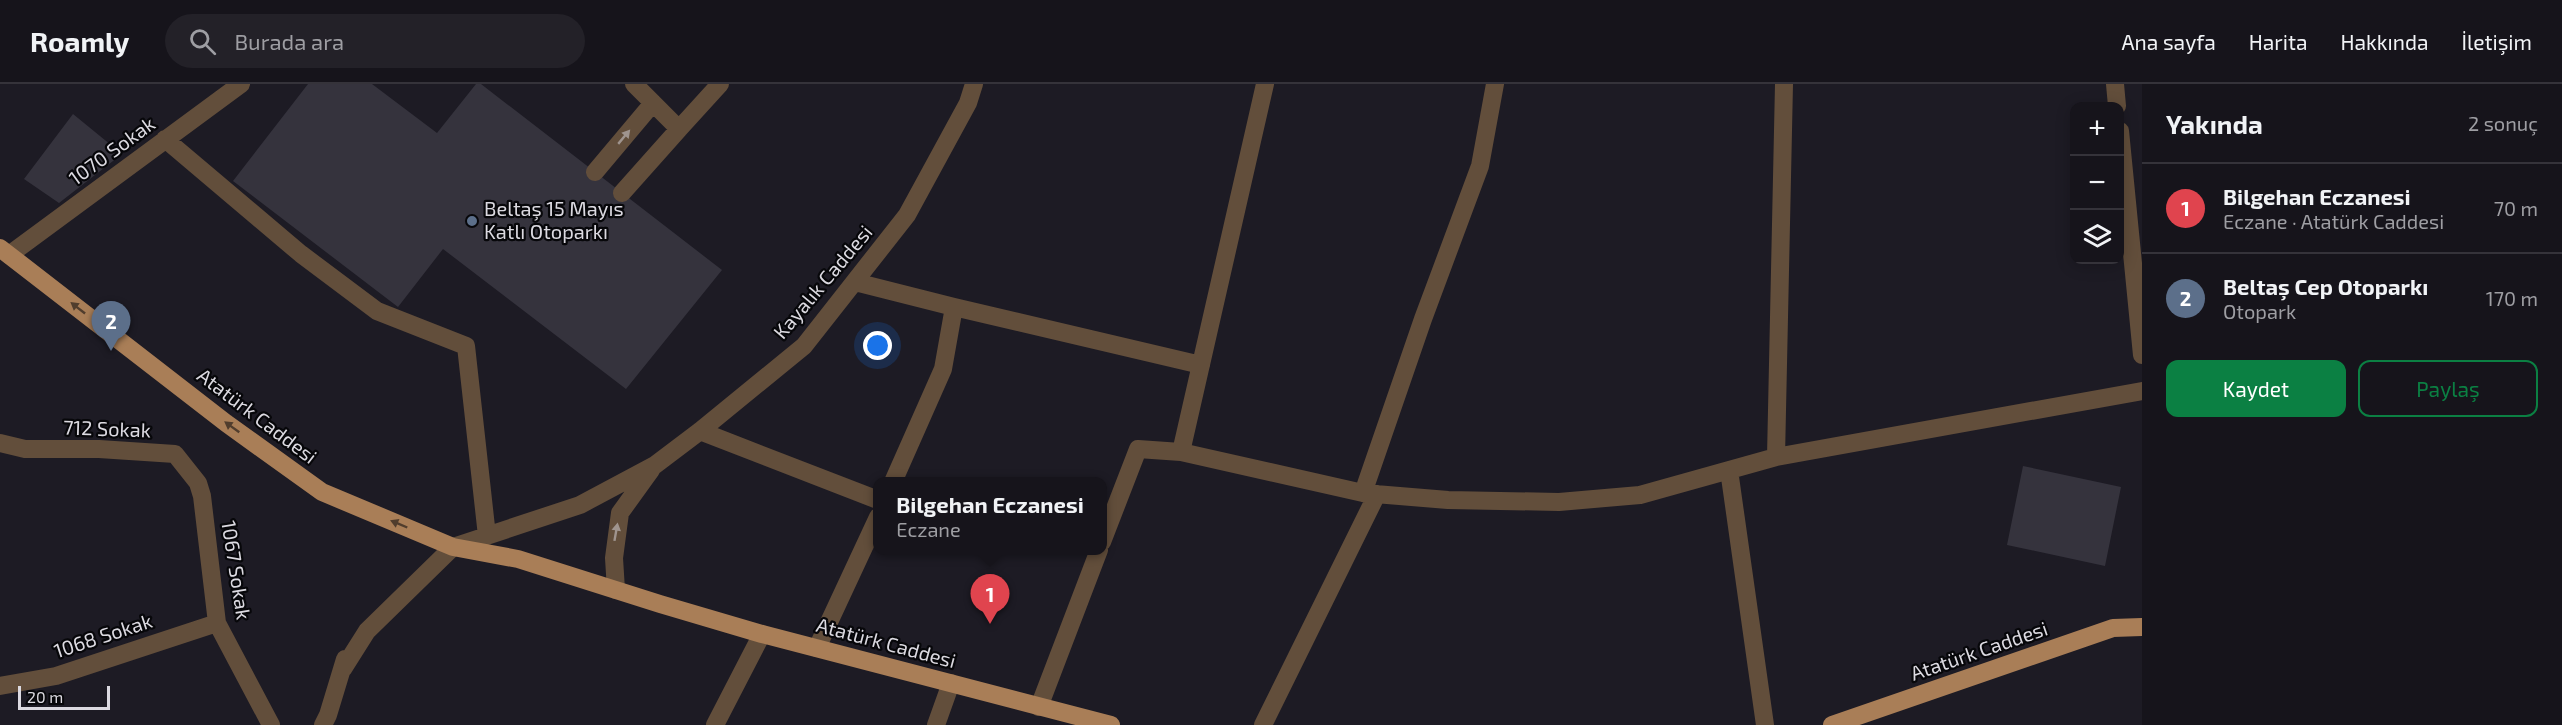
<!DOCTYPE html>
<html lang="tr">
<meta charset="utf-8">
<style>
:root{--surface:#16141b;--page:#232128;--text:#f1f3f6;--muted:#9e9ea3;--line:#35333a;--accent:#0b8043}
body{margin:0;font-family:"Exo 2",sans-serif;background:var(--page);color:var(--text)}
.controls{position:absolute;right:18px;top:18px;display:grid;overflow:hidden;border-radius:12px;box-shadow:0 3px 15px #0003}
.controls button{width:54px;height:54px;display:grid;place-items:center;padding:0;border:0;border-bottom:2px solid var(--line);background:var(--surface);color:var(--text);font:30px sans-serif}
.scale{position:absolute;left:18px;bottom:15px;width:92px;box-sizing:border-box;padding-left:6px;border:3px solid #dcdae1;border-top:0;font-size:16px;line-height:21px;white-space:nowrap;color:#dcdae1;-webkit-text-stroke:4px #07070a;paint-order:stroke}
.you{position:absolute;left:878px;top:262px;width:21px;height:21px;margin:-15px;border:4px solid #fff;border-radius:50%;background:#1a73e8;box-shadow:0 0 0 9px #1a73e833}
.badge{display:grid;place-items:center;width:39px;height:39px;border-radius:50%;background:var(--accent);color:#fff;font-size:20px;font-weight:700}
.pin{position:absolute;translate:-50% -50px;filter:drop-shadow(0 2px 3px #0008)}
.pin::after{content:'';position:absolute;top:32px;width:21px;height:18px;background:inherit;clip-path:polygon(0 0,100% 0,50% 100%)}
.popup{position:absolute;left:873px;top:393px;width:234px;height:78px;box-sizing:border-box;display:grid;place-content:center;border-radius:12px;background:var(--surface);filter:drop-shadow(0 2px 4px #0005);font-size:20px;white-space:nowrap;color:var(--muted)}
.popup b{font-size:22px;color:var(--text)}
.popup::after{content:'';position:absolute;left:50%;top:100%;margin-left:-12px;border:12px solid transparent;border-top-color:var(--surface)}
.list{margin:0;padding:0;list-style:none}
h2{display:flex;justify-content:space-between;align-items:center;height:78px;margin:0;padding:0 24px;font-size:26px}
h2 small{font-size:20px;font-weight:400;color:var(--muted)}
.list li{display:grid;grid-template-columns:39px 1fr auto;gap:18px;align-items:center;box-sizing:border-box;height:90px;padding:0 24px;border-top:2px solid var(--line)}
.list b{display:block;font-size:22px;white-space:nowrap}
.list p{margin:0;font-size:20px;white-space:nowrap;color:var(--muted)}
.list em{font-size:20px;font-style:normal;color:var(--muted)}
.actions{display:flex;gap:12px;padding:18px 24px}
.actions a{flex:1;padding:14px 0;border:2px solid var(--accent);border-radius:12px;text-align:center;font-size:21px;color:var(--accent)}
.actions .main{background:var(--accent);color:#fff}
.icon{flex:none;width:33px;height:33px;fill:none;stroke:currentColor;stroke-width:2;stroke-linecap:round;stroke-linejoin:round}
.map{position:relative;flex:none;width:2142px;height:641px;overflow:hidden}
header{display:flex;align-items:center;gap:36px;box-sizing:border-box;height:84px;padding:0 30px;background:var(--surface);border-bottom:2px solid var(--line)}
header strong{font-size:28px}
nav{display:flex;gap:33px;margin-inline-start:auto;font-size:21px}
.search{width:420px;height:54px;background:var(--page);display:flex;align-items:center;gap:15px;box-sizing:border-box;padding:0 21px;border-radius:33px;color:var(--muted);font-size:22px}
main{display:flex}
aside{flex:1;background:var(--surface)}
.map>svg:first-child{display:block}
.building{fill:#35333d}
.lines{fill:none;stroke-linecap:round;stroke-linejoin:round}
.minor{stroke:#624e3b;stroke-width:18}
.major{stroke:#a97e57;stroke-width:18}
.oneway{fill:#9f948e}
.oneway2{fill:#503d2d}
.service-dot{fill:#5c6f8a;stroke:#07070a;stroke-width:2}
.labels{text-anchor:middle;stroke-width:4.5;stroke-linejoin:round;paint-order:stroke}
.street-label{font-size:20px;fill:#dcdae1;stroke:#07070a}
.poi-label{font-size:20px;fill:#dcdae1;stroke:#07070a;text-anchor:start}
</style>
<header>
<strong>Roamly</strong>
<div class="search"><svg class="icon" aria-label="search" viewBox="0 0 24 24"><circle cx="10" cy="10" r="6"/><path d="M15 15l6 6"/></svg>Burada ara</div>
<nav><a>Ana sayfa</a><a>Harita</a><a>Hakkında</a><a>İletişim</a></nav>
</header>
<main>
<div class="map">
<svg width="2142" height="641" viewBox="0 0 2142 641">
<rect width="100%" height="100%" fill="#1d1b24"/>
<path class="building" d="M 308,0 L 372,0 L 437,49 L 476,0 L 481,0 L 722,186 L 626,305 L 443,165 L 398,223 L 233,97 Z
M 73,30 L 122,70 L 59,119 L 24,95 Z
M 2023,382 L 2121,403 L 2105,482 L 2007,461 Z"/>
<g class="lines">
<path class="minor" d="M 634,0 L 679,45 L 720,0
M 1265,0 L 1181,368 L 1363,409 L 1448,416 L 1559,418 L 1640,411 L 1776,373 L 2142,307
M 2115,0 L 2117,22
M 2120,47 L 2142,271
M 165,55 L 301,170 L 377,227 L 466,262 L 487,452
M 595,88 L 653,19
M 622,109 L 679,45
M 9,171 L 241,0
M 855,198 L 954,223 L 1201,281
M 700,347 L 878,416
M 0,359 L 25,365 L 99,365 L 175,370 L 198,399 L 202,412 L 217,539 L 271,641
M 1776,373 L 1784,0
M 1729,386 L 1765,641
M 893,398 L 943,285 L 954,223
M 1363,409 L 1423,235 L 1480,82 L 1495,0
M 1102,458 L 1138,365 L 1181,368
M 616,506 L 614,474 L 620,429 L 651,386
M 817,564 L 878,433
M 343,585 L 367,547 L 453,463 L 580,421 L 655,381 L 700,347 L 804,262 L 907,131 L 968,19 L 974,0
M 0,602 L 56,592 L 217,539
M 1039,623 L 1099,466
M 323,641 L 328,631 L 345,575
M 715,641 L 762,550
M 936,641 L 951,599
M 1263,641 L 1377,410"/>
<path class="major" d="M 0,164 L 226,339 L 322,408 L 453,463 L 518,475 L 660,520 L 762,550 L 1111,641
M 1832,641 L 2113,544 L 2142,543"/>
</g>
<defs><path id="oneway-solid" d="M-6-.8H1V-3.2L6.5 0L1 3.2V.8H-6Z" transform="scale(1.5)"/></defs>
<g class="oneway">
<use href="#oneway-solid" transform="translate(624 53) rotate(-50)"/>
<use href="#oneway-solid" transform="translate(616 448) rotate(-80)"/>
</g>
<g class="oneway2">
<use href="#oneway-solid" transform="translate(78 224) rotate(-142)"/>
<use href="#oneway-solid" transform="translate(232 343) rotate(-144)"/>
<use href="#oneway-solid" transform="translate(399 440) rotate(-157)"/>
</g>
<circle class="service-dot" cx="472" cy="137" r="6"/>
<g class="labels">
<g class="street-label">
<text transform="translate(112 67) rotate(-36)" y="7">1070 Sokak</text>
<text transform="translate(823 198) rotate(-50)" y="7">Kayalık Caddesi</text>
<text transform="translate(257 332) rotate(37)" y="7">Atatürk Caddesi</text>
<text transform="translate(107 345) rotate(2)" y="7">712 Sokak</text>
<text transform="translate(236 486) rotate(81)" y="7">1067 Sokak</text>
<text transform="translate(103 552) rotate(-18)" y="7">1068 Sokak</text>
<text transform="translate(886 559) rotate(15)" y="7">Atatürk Caddesi</text>
<text transform="translate(1979 567) rotate(-19)" y="7">Atatürk Caddesi</text>
</g>
<g class="poi-label">
<text x="484" y="132">Beltaş 15 Mayıs<tspan x="484" dy="23">Katlı Otoparkı</tspan></text>
</g>
</g>
</svg>
<div class="controls">
<button>+</button>
<button>−</button>
<button><svg class="icon" aria-label="layers" viewBox="0 0 24 24"><path d="M12 4l9 5-9 5-9-5zM3 14l9 5 9-5"/></svg></button>
</div>
<div class="scale">20 m</div>
<div class="you"></div>
<div class="pin badge" style="left:990px;top:540px;background:#e0444e">1</div>
<div class="popup"><b>Bilgehan Eczanesi</b>Eczane</div>
<div class="pin badge" style="left:111px;top:267px;background:#5c6f8a">2</div>
</div>
<aside>
<h2>Yakında<small>2 sonuç</small></h2>
<ul class="list">
<li><span class="badge" style="background:#e0444e">1</span><div><b>Bilgehan Eczanesi</b><p>Eczane · Atatürk Caddesi</p></div><em>70 m</em></li>
<li><span class="badge" style="background:#5c6f8a">2</span><div><b>Beltaş Cep Otoparkı</b><p>Otopark</p></div><em>170 m</em></li>
</ul>
<div class="actions"><a class="main">Kaydet</a><a>Paylaş</a></div>
</aside>
</main>
